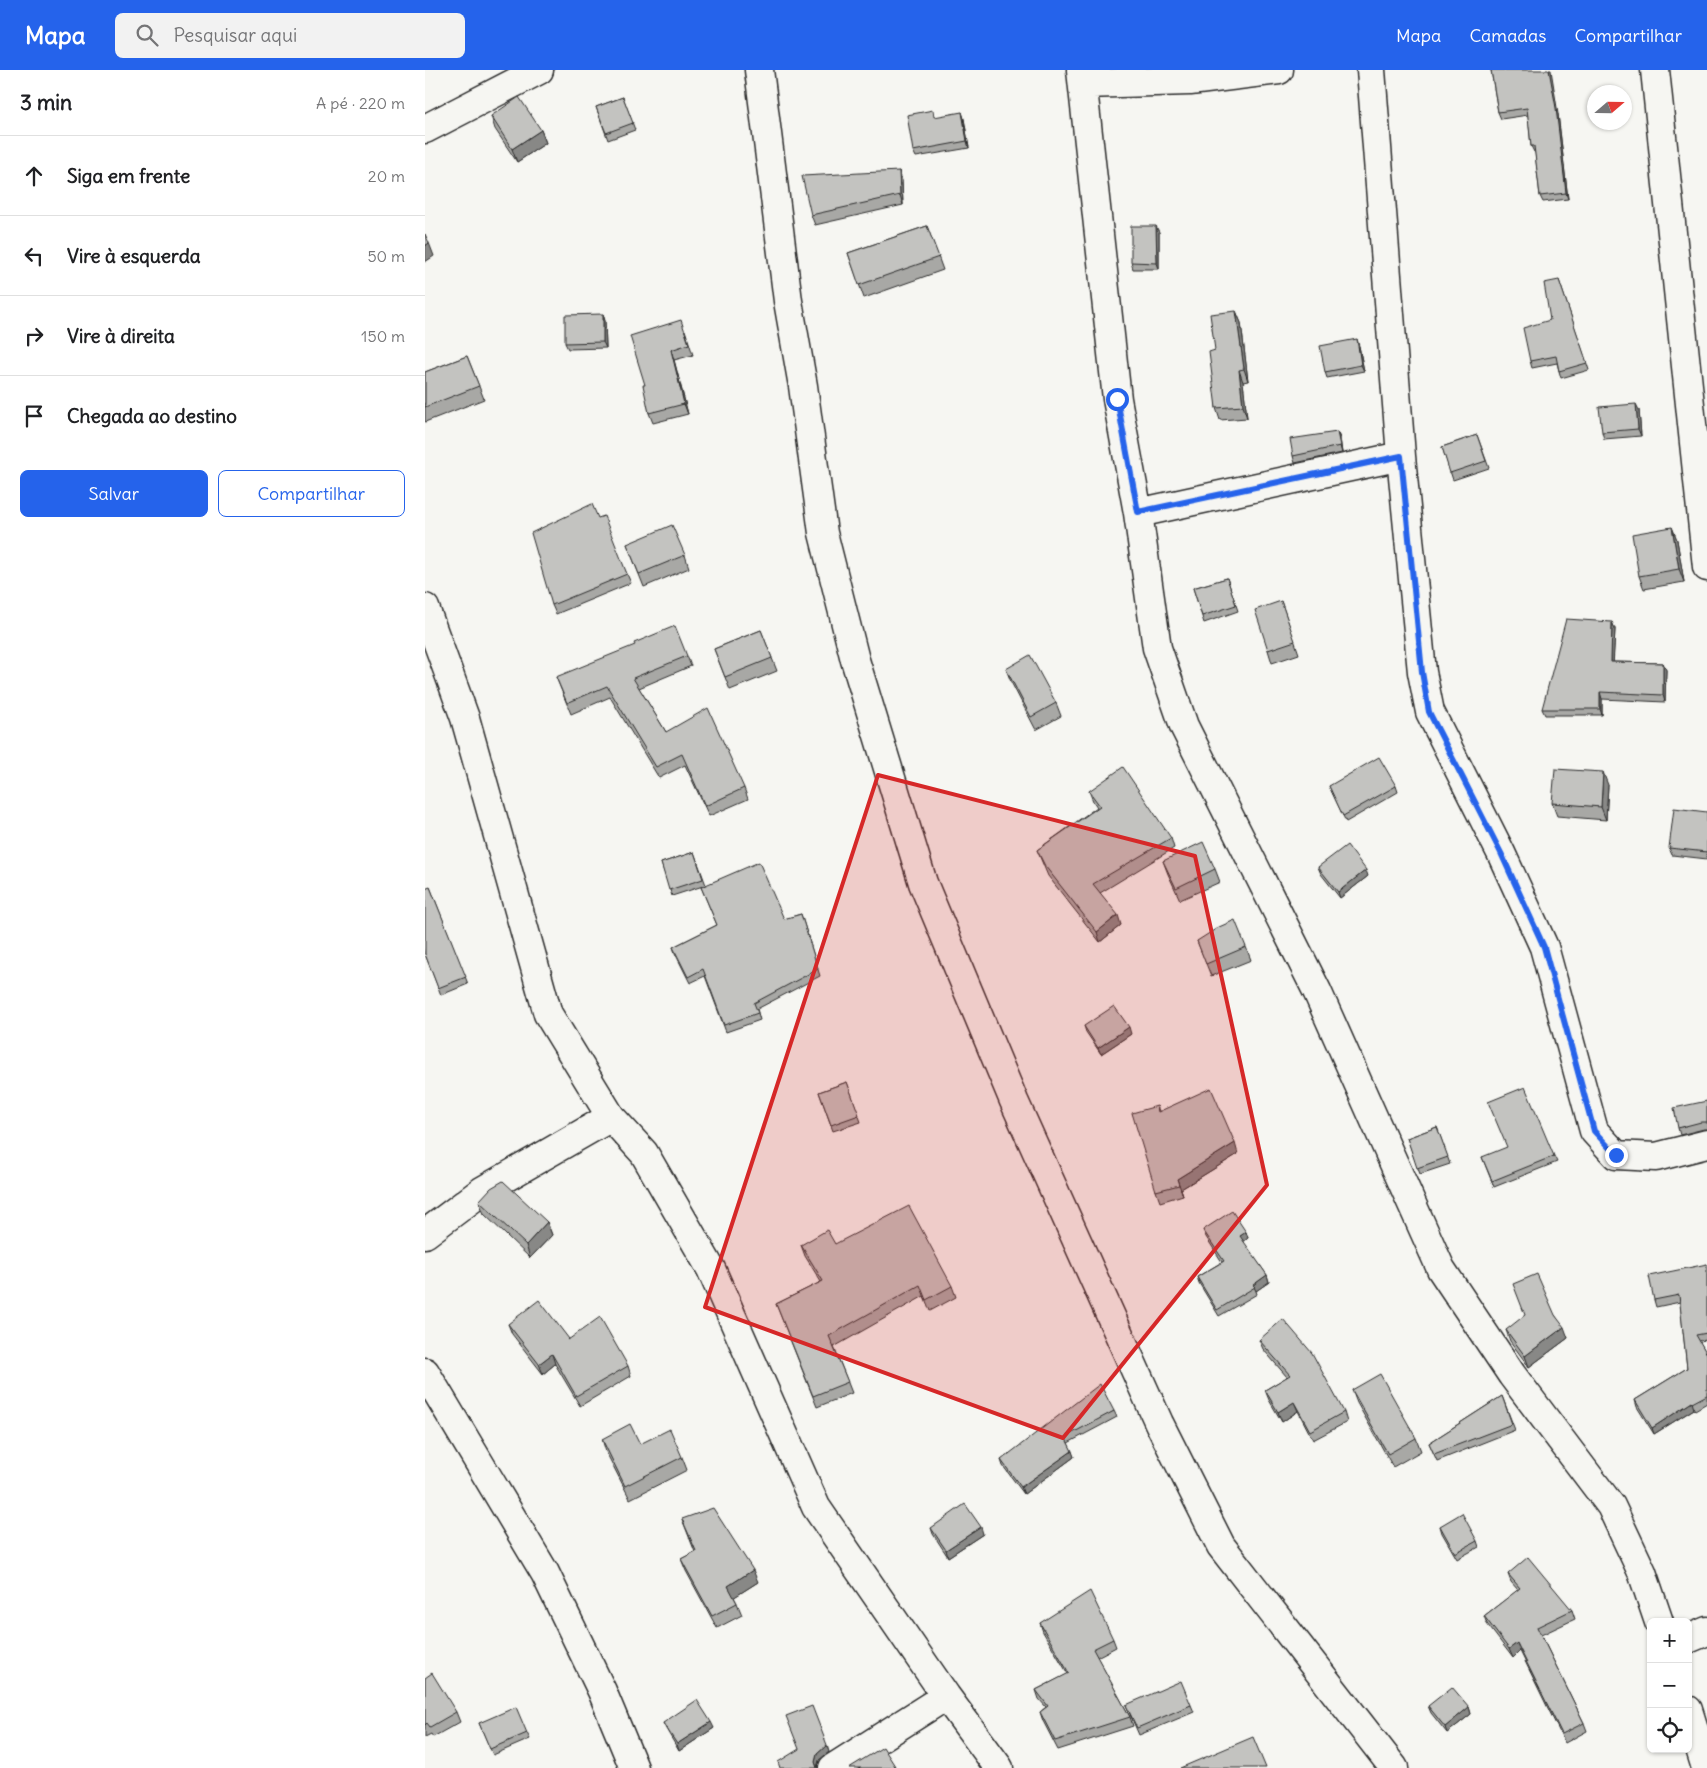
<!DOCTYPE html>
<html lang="pt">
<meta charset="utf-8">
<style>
:root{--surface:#fff;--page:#f2f2f2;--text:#202124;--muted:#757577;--line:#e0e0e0;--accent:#2563eb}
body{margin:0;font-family:Delius,sans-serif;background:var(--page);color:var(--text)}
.controls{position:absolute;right:15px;bottom:15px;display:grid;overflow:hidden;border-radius:8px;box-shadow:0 1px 4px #0004}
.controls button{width:45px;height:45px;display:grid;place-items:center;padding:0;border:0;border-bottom:1px solid var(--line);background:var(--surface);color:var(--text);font:25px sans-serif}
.compass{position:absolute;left:1162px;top:15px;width:45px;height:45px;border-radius:50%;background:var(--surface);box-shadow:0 1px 4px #0004;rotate:70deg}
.stop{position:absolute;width:15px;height:15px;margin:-11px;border:4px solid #2563eb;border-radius:50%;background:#fff}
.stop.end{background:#2563eb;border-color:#fff;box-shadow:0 1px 5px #0008}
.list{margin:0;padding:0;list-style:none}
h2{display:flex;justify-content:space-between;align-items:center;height:65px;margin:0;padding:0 20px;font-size:21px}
h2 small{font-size:16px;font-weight:400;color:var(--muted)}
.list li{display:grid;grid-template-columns:32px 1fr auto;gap:15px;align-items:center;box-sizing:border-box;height:80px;padding:0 20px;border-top:1px solid var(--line)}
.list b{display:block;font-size:19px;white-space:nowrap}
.list em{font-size:16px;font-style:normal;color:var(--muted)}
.actions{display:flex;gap:10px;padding:15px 20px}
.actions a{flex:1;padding:11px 0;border:1px solid var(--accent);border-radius:8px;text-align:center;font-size:18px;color:var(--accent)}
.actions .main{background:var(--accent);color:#fff}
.icon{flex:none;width:28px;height:28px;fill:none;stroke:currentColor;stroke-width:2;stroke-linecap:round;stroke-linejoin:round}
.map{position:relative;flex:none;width:1282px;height:1698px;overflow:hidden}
header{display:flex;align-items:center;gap:30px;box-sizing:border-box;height:70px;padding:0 25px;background:var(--accent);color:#fff}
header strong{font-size:24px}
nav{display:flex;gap:28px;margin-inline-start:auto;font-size:18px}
.search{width:350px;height:45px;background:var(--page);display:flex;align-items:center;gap:12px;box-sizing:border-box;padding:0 18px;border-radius:8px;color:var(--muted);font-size:19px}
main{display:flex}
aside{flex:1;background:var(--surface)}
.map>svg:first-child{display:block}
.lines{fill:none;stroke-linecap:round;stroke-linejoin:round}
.minor-casing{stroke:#2b2b2b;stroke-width:31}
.minor{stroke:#f6f6f2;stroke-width:28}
.wall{fill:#a8a8a5;stroke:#2b2b2b}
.shaded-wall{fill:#888886;stroke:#2b2b2b}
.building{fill:#c3c3c0;stroke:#2b2b2b}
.route{stroke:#2563eb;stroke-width:6}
.marked{fill:#d62828;fill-opacity:0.2;stroke:#d62828;stroke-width:4;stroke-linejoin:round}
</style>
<header>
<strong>Mapa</strong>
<div class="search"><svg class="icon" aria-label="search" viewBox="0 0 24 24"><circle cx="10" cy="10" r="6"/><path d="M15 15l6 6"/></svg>Pesquisar aqui</div>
<nav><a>Mapa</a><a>Camadas</a><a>Compartilhar</a></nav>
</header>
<main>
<aside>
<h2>3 min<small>A pé · 220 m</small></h2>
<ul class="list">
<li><svg class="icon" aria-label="ahead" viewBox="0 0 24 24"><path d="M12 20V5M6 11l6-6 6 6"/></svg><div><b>Siga em frente</b></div><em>20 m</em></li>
<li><svg class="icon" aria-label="left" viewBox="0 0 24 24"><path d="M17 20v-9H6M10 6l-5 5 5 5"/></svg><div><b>Vire à esquerda</b></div><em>50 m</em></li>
<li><svg class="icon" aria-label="right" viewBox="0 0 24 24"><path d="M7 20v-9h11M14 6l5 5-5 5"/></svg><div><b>Vire à direita</b></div><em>150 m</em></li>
<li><svg class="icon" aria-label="arrive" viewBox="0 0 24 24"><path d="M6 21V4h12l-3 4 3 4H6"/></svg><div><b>Chegada ao destino</b></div></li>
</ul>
<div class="actions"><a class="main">Salvar</a><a>Compartilhar</a></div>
</aside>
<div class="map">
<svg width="1282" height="1698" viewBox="0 0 1282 1698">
<rect width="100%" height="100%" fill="#f6f6f2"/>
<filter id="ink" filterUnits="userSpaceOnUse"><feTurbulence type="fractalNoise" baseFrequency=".02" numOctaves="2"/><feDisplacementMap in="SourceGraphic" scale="10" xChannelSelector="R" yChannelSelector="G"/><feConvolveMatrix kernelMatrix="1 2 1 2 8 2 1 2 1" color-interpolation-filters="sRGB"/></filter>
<g filter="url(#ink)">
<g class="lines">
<g class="minor-casing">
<path id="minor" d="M 334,0 L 363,231 L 378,316 L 398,463 L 430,590 L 498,813 L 589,1031 L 734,1353 L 796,1476 L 969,1698
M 656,0 L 692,329 L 713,443 L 732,578 L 759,656 L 892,921 L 1016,1199 L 1087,1305 L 1186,1436 L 1217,1502 L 1234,1552
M 946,0 L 976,386 L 997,602 L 1005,642 L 1076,783 L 1119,877 L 1169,1061 L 1191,1085 L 1231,1087 L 1282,1074
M 1230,0 L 1282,497
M 658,14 L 765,11 L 854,0
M 0,59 L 114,0
M 713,443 L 976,386
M 0,538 L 40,648 L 123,944 L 186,1047 L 219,1083 L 286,1199 L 391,1437 L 521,1626 L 574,1698
M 0,1164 L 57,1121 L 186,1047
M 0,1302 L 120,1503 L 177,1621 L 209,1698
M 1263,1569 L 1282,1561
M 1263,1640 L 1281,1698
M 408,1698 L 521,1626"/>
</g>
<use href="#minor" class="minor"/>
</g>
<path class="wall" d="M 1066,0 L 1133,44 L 1143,129 L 1118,132 L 1115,126 L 1110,82 L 1109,82 L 1106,76 L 1103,45 L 1076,49 L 1073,42 Z
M 198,27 L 210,60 L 183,70 L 171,37 Z
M 537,42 L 539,49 L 544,78 L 491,87 L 488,81 Z
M 66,46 L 116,60 L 121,73 L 92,92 L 70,59 Z
M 474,101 L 477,111 L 478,135 L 390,155 L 386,145 Z
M 502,156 L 518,200 L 439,228 L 423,183 Z
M 734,162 L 734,199 L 708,199 L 706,192 Z
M 1134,210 L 1164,300 L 1136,308 L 1134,301 L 1132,293 L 1107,298 L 1105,291 L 1125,250 Z
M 811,241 L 816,253 L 823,311 L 818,312 L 822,348 L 795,350 L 791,338 L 790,280 Z
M 178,244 L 180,251 L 181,278 L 143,279 L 140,273 Z
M 260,260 L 268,285 L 249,290 L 263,344 L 228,353 L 224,343 L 220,315 Z
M 934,276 L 939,301 L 902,308 L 900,302 Z
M 42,286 L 59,329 L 0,352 L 0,302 Z
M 1214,340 L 1216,366 L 1179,369 L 1177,362 Z
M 912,362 L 915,368 L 917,383 L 870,393 L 868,386 Z
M 1052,365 L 1064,398 L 1028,410 L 1017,377 Z
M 173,448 L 202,504 L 206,513 L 131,544 L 127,535 Z
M 1247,457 L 1252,470 L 1259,512 L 1219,519 L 1214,506 Z
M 202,474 L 260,485 L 264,498 L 219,517 Z
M 802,508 L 813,541 L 779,553 L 768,518 Z
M 856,531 L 874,584 L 847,593 L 843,580 Z
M 1187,552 L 1190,559 L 1188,592 L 1238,593 L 1241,600 L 1240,632 L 1177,629 L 1177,645 L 1120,645 L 1117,639 Z
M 336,560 L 352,601 L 305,620 L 289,579 Z
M 262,586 L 266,596 L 214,618 L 241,662 L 319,718 L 323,729 L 284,746 L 260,695 L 234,708 L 185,627 L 146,644 L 131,607 Z
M 581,599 L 631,633 L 636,646 L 611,660 L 586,612 Z
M 1183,715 L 1181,750 L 1132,746 L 1127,733 Z
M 904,716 L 971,716 L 973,722 L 921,752 Z
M 664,721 L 746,768 L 749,778 L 675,823 L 696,855 L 675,872 L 623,806 L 612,780 L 672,737 L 668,731 Z
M 1282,742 L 1282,789 L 1247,785 L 1244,778 Z
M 269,782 L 281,815 L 247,826 L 236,793 Z
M 738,791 L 790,799 L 795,812 L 755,830 L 743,804 Z
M 893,797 L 943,806 L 915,828 L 896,804 Z
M 5,817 L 43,914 L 16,925 L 0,884 Z
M 276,817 L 359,849 L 376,844 L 395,906 L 332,939 L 335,950 L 301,962 L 280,906 L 265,913 L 250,883 L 248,877 L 292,855 Z
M 772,871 L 821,877 L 826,890 L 786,906 Z
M 659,956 L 706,964 L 676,984 L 661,962 Z
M 422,1012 L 436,1052 L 408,1061 L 394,1022 Z
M 1282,1031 L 1282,1059 L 1279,1059 L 1255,1065 L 1253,1058 Z
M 732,1036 L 734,1041 L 813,1084 L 756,1119 L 758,1125 L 735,1132 L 731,1121 Z
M 1012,1057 L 1025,1094 L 995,1104 L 982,1068 Z
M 1129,1086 L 1132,1092 L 1069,1117 L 1057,1087 Z
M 54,1131 L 122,1152 L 127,1165 L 105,1188 L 59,1144 Z
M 778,1160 L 821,1162 L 823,1168 L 818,1172 L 842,1205 L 844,1212 L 831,1221 L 832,1224 L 794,1246 L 774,1213 L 772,1207 L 797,1192 L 781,1167 Z
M 410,1174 L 527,1216 L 531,1227 L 505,1241 L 499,1226 L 409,1277 L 427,1323 L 392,1337 L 351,1234 L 396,1212 L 380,1186 L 376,1175 Z
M 1282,1194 L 1282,1270 L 1274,1271 L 1282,1284 L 1282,1333 L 1270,1340 L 1269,1339 L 1229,1364 L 1212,1337 L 1210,1330 L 1262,1298 L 1255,1232 L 1231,1237 L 1229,1230 Z
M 1130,1245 L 1143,1268 L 1104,1297 L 1085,1271 L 1081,1260 Z
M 83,1254 L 144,1269 L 203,1296 L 206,1306 L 155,1336 L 130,1294 L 118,1304 L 87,1264 Z
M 834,1270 L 919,1342 L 922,1352 L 888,1370 L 873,1341 L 857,1352 L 844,1330 L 840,1320 L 862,1307 L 838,1279 Z
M 927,1320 L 991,1368 L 996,1381 L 968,1397 L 932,1333 Z
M 1077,1326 L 1090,1360 L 1012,1391 L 1004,1373 Z
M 689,1341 L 692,1347 L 643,1373 L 649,1387 L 599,1424 L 578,1396 L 576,1390 Z
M 177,1369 L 215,1374 L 257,1387 L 262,1400 L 205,1429 L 181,1382 Z
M 257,1449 L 333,1512 L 309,1527 L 312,1533 L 317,1545 L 292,1558 L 261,1501 L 256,1489 L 270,1482 Z
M 1015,1456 L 1052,1471 L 1054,1477 L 1032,1489 L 1017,1463 Z
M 506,1458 L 558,1464 L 523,1487 L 508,1464 Z
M 1083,1504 L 1147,1540 L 1150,1549 L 1116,1565 L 1159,1653 L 1162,1661 L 1140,1673 L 1095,1581 L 1088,1588 L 1062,1554 L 1059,1546 L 1093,1520 L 1086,1512 Z
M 615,1553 L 688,1569 L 691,1577 L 672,1587 L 705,1647 L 708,1656 L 633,1680 L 618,1651 L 615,1642 L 621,1637 L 614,1629 L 611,1620 L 643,1604 L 618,1562 Z
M 0,1608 L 31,1642 L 35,1652 L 8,1667 L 6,1664 L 0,1667 Z
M 701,1635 L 766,1635 L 769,1642 L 714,1665 Z
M 1003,1636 L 1044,1637 L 1046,1644 L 1022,1663 L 1006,1643 Z
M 54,1653 L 102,1663 L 105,1669 L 68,1685 Z
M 238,1653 L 289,1658 L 254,1681 L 241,1659 Z"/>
<path class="shaded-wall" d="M 1124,0 L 1126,0 L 1133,44 L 1143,129 L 1141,123 Z
M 537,42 L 539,49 L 544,78 L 542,71 Z
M 116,60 L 121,73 L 92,92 L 87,79 Z
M 474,101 L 477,111 L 478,135 L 475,125 Z
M 731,156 L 734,162 L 734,199 L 732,193 Z
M 4,173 L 9,186 L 0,192 L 0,176 Z
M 811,241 L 816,253 L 823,311 L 819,299 Z
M 178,244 L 180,251 L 181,278 L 178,272 Z
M 932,269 L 934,276 L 939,301 L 936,295 Z
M 246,280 L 249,290 L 263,344 L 259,334 Z
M 814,300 L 818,312 L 822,348 L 818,336 Z
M 1211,334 L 1214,340 L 1216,366 L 1213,359 Z
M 912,362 L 915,368 L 917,383 L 915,376 Z
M 1247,457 L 1252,470 L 1259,512 L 1254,499 Z
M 1187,552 L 1190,559 L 1188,598 L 1186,592 Z
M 1238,593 L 1241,600 L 1240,632 L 1238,625 Z
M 1175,622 L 1177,629 L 1177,645 L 1175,639 Z
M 1178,702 L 1183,715 L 1181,750 L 1176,737 Z
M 941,800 L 943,806 L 915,828 L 913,822 Z
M 693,845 L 696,855 L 675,872 L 672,862 Z
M 704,957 L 706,964 L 676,984 L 673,978 Z
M 810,1073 L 813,1084 L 756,1119 L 758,1125 L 752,1109 Z
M 122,1152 L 127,1165 L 105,1188 L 101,1175 Z
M 821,1162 L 823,1168 L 817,1173 L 815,1166 Z
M 842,1205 L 844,1212 L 831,1221 L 828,1215 Z
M 1139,1257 L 1143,1268 L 1104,1297 L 1100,1286 Z
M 127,1284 L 130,1294 L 118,1304 L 114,1294 Z
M 869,1332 L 873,1341 L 857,1352 L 853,1342 Z
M 1267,1332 L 1269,1339 L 1229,1364 L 1227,1358 Z
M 647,1381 L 649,1387 L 599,1424 L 596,1417 Z
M 556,1457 L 558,1464 L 523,1487 L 521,1480 Z
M 328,1500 L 333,1512 L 308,1528 L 303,1516 Z
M 1092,1573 L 1095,1581 L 1088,1588 L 1084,1579 Z
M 1044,1637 L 1046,1644 L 1022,1663 L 1020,1657 Z
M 286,1652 L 289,1658 L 254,1681 L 252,1674 Z
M 402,1675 L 404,1682 L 394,1690 L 392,1698 L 390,1692 L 392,1684 Z"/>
<path class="building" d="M 1066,0 L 1124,0 L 1131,38 L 1141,123 L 1115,126 L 1109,76 L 1106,76 L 1102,38 L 1073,42 Z
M 94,27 L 116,60 L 87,79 L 66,46 Z
M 198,27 L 208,53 L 181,63 L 171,37 Z
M 508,40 L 509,47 L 537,42 L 542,71 L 488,81 L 482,45 Z
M 474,101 L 475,125 L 386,145 L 377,106 Z
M 502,156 L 514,187 L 434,215 L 423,183 Z
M 706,156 L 731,156 L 732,193 L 706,192 Z
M 0,164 L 4,173 L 0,176 Z
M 1134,210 L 1162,293 L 1134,301 L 1131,286 L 1105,291 L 1098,258 L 1125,250 L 1119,213 Z
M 811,241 L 819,299 L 814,300 L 818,336 L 791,338 L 784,282 L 790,280 L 785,244 Z
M 178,244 L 178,272 L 140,273 L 140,245 Z
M 256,250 L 264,274 L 246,280 L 259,334 L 224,343 L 218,315 L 220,315 L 205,266 Z
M 932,269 L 936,295 L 900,302 L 895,276 Z
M 42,286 L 54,316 L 0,337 L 0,302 Z
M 1211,334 L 1213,359 L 1177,362 L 1174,337 Z
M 912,362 L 915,376 L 868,386 L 865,369 Z
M 1052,365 L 1061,391 L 1025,403 L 1017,377 Z
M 167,434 L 173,448 L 179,446 L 202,504 L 127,535 L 106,463 Z
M 247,455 L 260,485 L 214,504 L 202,474 Z
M 1247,457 L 1254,499 L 1214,506 L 1207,464 Z
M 802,508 L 811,535 L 777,546 L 768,518 Z
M 856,531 L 870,571 L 843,580 L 830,540 Z
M 1141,549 L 1187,552 L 1186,592 L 1238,593 L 1238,625 L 1175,622 L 1175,639 L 1117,639 Z
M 250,556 L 262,586 L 208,608 L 241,662 L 283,638 L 319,718 L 280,736 L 257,684 L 231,697 L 182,616 L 142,633 L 131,607 L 210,575 L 209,573 Z
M 336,560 L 347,588 L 300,607 L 289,579 Z
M 605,585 L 631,633 L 606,647 L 581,599 Z
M 954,687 L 971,716 L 918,746 L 904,716 Z
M 698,697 L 746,768 L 668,814 L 693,845 L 672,862 L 620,796 L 612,780 L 675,736 L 664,721 Z
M 1130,699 L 1178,702 L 1176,737 L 1127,733 Z
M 1249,738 L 1282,742 L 1282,782 L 1244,778 Z
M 778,772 L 790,799 L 751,818 L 738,791 Z
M 922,775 L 941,800 L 913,822 L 893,797 Z
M 269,782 L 278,809 L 244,820 L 236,793 Z
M 334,792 L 359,849 L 376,844 L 393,899 L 329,933 L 333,943 L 299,955 L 278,899 L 263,907 L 248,877 L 292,855 L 276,817 Z
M 5,817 L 41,907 L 13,918 L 0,884 L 0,819 Z
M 810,850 L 821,877 L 781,894 L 772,871 L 794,857 Z
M 689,936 L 704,957 L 673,978 L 659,956 Z
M 422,1012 L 434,1045 L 406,1055 L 394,1022 Z
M 1100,1017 L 1129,1086 L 1067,1111 L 1057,1087 L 1082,1077 L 1063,1032 Z
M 786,1018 L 810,1073 L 752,1109 L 754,1115 L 731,1121 L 707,1043 L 732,1036 L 733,1042 Z
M 1282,1031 L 1282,1052 L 1276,1052 L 1253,1058 L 1249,1038 Z
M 1012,1057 L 1023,1087 L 992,1098 L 982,1068 Z
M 78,1111 L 122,1152 L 101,1175 L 54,1131 L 66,1118 Z
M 484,1136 L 527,1216 L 501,1230 L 495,1215 L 404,1266 L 423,1312 L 388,1326 L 351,1234 L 398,1211 L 376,1175 L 402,1160 L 410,1174 Z
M 807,1141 L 821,1162 L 815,1166 L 842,1205 L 828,1215 L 830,1217 L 792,1240 L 772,1207 L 799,1191 L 778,1160 Z
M 1282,1194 L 1282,1263 L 1271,1265 L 1282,1284 L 1282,1325 L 1267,1333 L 1267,1332 L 1227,1358 L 1210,1330 L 1262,1298 L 1254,1225 L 1229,1230 L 1224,1206 Z
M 1112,1204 L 1130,1245 L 1139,1257 L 1100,1286 L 1081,1260 L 1100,1245 L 1088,1214 Z
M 114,1230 L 144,1269 L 143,1270 L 175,1247 L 203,1296 L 151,1326 L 127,1284 L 114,1294 L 83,1254 Z
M 858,1249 L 887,1283 L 919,1342 L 885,1361 L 869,1332 L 853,1342 L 840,1320 L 865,1305 L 834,1270 Z
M 955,1304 L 991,1368 L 963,1384 L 927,1320 Z
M 675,1314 L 689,1341 L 640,1367 L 647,1381 L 596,1417 L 576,1390 Z
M 1077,1326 L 1087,1354 L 1009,1384 L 1004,1373 Z
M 205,1354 L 215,1374 L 245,1359 L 257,1387 L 200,1416 L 177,1369 Z
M 540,1434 L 556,1457 L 521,1480 L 506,1458 Z
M 288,1438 L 328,1500 L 303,1516 L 312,1533 L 287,1546 L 256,1489 L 271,1481 L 257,1449 Z
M 1037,1443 L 1052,1471 L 1030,1483 L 1015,1456 Z
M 1103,1487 L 1147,1540 L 1112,1557 L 1159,1653 L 1137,1664 L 1092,1573 L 1084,1579 L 1059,1546 L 1095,1518 L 1083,1504 Z
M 665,1521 L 688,1569 L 668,1579 L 705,1647 L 630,1671 L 615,1642 L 623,1636 L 611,1620 L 644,1603 L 615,1553 Z
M 7,1603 L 31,1642 L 5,1657 L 2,1653 L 0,1655 L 0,1608 Z
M 756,1611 L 766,1635 L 712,1658 L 701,1635 Z
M 1027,1617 L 1044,1637 L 1020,1657 L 1003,1636 Z
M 272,1630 L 286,1652 L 252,1674 L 238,1653 Z
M 387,1636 L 402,1675 L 392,1684 L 390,1692 L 392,1698 L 355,1698 L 353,1692 L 374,1679 L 361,1646 Z
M 91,1637 L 102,1663 L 65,1679 L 54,1653 Z
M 828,1667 L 841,1698 L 755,1698 Z
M 458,1677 L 470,1696 L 468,1698 L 424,1698 Z"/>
</g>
<g class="lines" filter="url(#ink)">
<path class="route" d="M 692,329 L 713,442 L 976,386 L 997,602 L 1004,642 L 1076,783 L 1119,877 L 1169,1061 L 1191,1085"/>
</g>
<path class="marked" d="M 453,705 L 770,786 L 842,1115 L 638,1368 L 280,1237 Z"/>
</svg>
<div class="controls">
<button>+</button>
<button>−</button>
<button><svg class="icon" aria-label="locate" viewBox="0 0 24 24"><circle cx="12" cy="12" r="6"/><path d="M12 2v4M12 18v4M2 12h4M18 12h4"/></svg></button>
</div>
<svg class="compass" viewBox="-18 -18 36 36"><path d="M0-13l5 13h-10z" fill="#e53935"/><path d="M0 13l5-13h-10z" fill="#757577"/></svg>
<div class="stop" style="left:692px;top:329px"></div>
<div class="stop end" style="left:1191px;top:1085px"></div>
</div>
</main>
